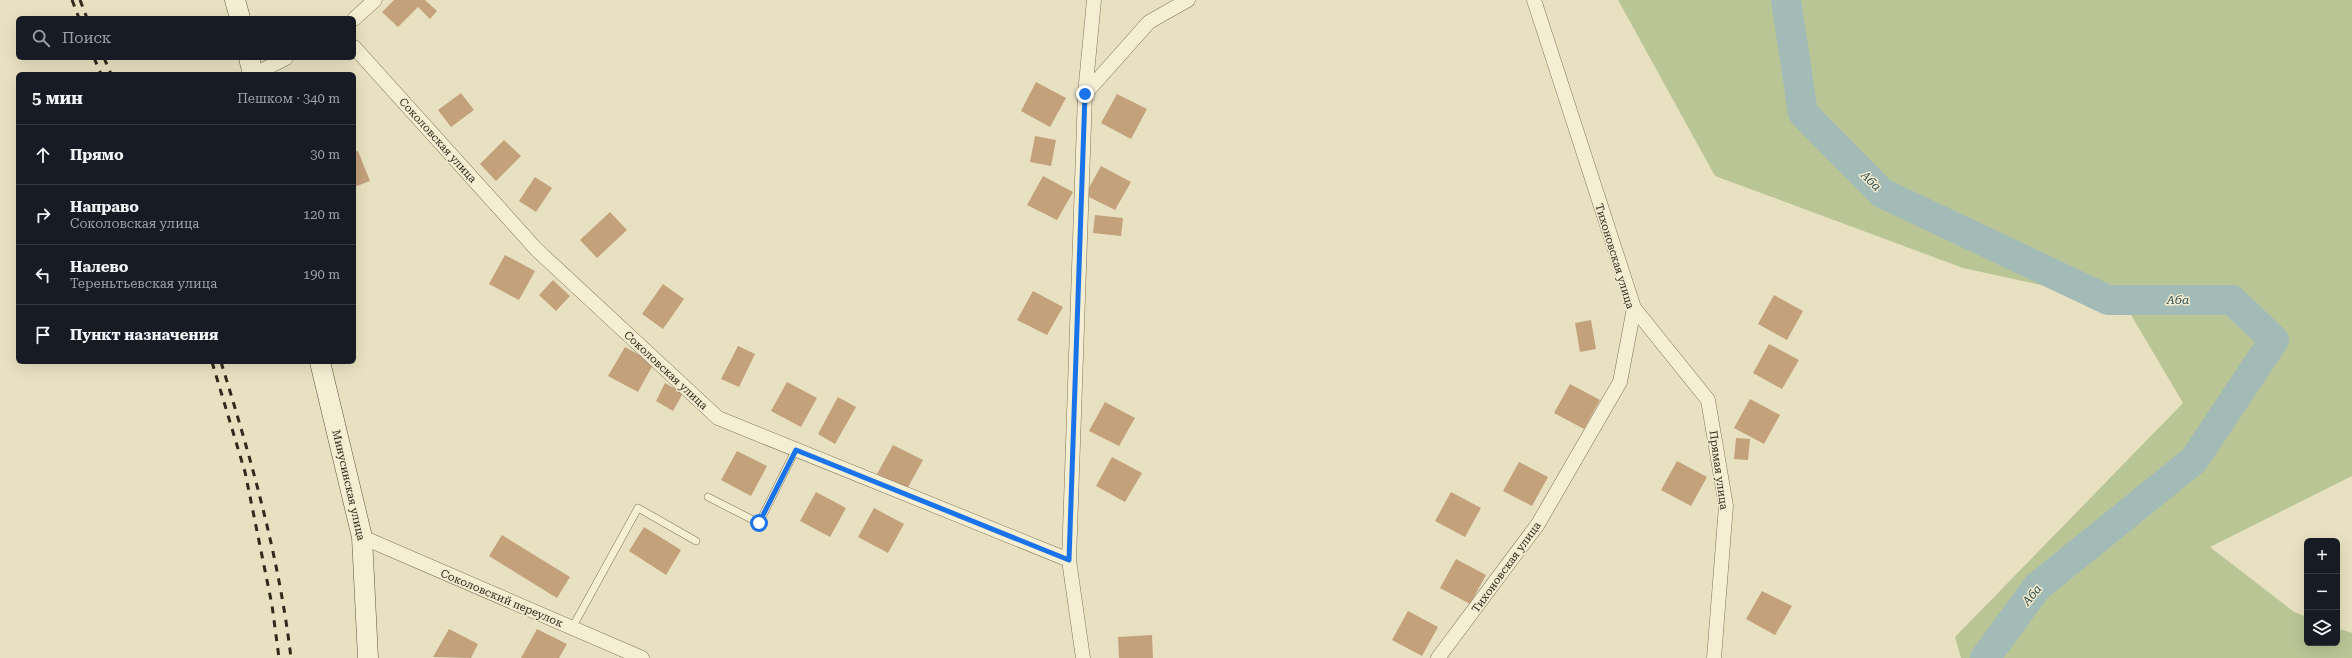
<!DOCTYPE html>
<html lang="ru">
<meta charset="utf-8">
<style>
:root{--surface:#171b24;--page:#20242c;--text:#f1f3f6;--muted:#9ea1a6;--line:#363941}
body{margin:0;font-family:"Roboto Serif",serif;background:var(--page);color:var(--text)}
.controls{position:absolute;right:12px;bottom:12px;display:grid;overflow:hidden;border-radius:6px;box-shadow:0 4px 16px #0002}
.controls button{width:36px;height:36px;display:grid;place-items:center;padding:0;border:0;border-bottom:1px solid var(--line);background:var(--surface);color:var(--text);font:20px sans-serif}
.stop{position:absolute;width:12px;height:12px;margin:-9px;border:3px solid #1a73e8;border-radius:50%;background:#fff}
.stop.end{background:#1a73e8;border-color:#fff;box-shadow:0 1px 4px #0008}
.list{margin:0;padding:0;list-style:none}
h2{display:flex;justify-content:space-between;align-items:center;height:52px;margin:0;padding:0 16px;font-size:17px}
h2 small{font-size:13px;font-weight:400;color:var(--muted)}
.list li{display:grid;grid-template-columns:26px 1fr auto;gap:12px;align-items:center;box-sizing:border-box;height:60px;padding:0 16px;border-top:1px solid var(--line)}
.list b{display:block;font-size:15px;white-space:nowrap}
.list p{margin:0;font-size:13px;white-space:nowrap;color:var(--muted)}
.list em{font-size:13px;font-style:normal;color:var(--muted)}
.icon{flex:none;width:22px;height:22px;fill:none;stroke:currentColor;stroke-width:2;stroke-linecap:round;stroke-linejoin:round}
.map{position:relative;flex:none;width:2352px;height:658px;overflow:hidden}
.search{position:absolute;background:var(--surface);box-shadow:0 4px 16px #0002;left:16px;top:16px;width:340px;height:44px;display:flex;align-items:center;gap:10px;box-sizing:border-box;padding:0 14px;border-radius:6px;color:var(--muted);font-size:15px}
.panel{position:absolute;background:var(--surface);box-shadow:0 4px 16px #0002;left:16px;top:72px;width:340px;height:292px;border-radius:6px}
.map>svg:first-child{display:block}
.green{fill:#bac596}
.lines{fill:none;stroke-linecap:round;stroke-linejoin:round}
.river{stroke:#a3bbb7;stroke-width:30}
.building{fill:#c3a17b}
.service-casing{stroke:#80735a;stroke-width:8}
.minor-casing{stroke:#80735a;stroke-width:15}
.secondary-casing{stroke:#61543e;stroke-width:21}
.service{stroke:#f4eed3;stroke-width:7}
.minor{stroke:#f4eed3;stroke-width:14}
.secondary{stroke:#f4eed3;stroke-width:20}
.rail{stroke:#31291d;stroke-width:3;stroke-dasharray:7 7;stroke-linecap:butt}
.route{stroke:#1a73e8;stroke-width:5}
.labels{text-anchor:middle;stroke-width:3;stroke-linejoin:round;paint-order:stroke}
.street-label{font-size:11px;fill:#31291d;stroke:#f1ebd0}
.water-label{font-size:12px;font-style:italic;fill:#2e4e4f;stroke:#f1ebd0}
</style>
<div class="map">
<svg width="2352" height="658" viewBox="0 0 2352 658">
<rect width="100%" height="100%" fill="#e8e1c1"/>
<path class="green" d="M 1618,0 L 2352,0 L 2352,476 L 2210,547 L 2294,612 L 2307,617 L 2307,643 L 2337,643 L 2337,628 L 2352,633 L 2352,658 L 1961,658 L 1955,637 L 2183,403 L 2124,303 L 1963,268 L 1715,176 Z"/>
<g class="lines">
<path class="river" d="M 1786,0 L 1803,113 L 1882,193 L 2108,300 L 2232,300 L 2274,340 L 2194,460 L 2037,587 L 1985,658"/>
</g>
<path class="building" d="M 394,0 L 425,0 L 437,11 L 430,19 L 418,7 L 398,27 L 382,12 Z
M 1036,82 L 1066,98 L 1050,127 L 1021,111 Z
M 461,93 L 474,110 L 451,127 L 438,110 Z
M 1117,94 L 1147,109 L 1131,139 L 1101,123 Z
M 1035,136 L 1056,140 L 1051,166 L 1030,162 Z
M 504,140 L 521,156 L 496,181 L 480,164 Z
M 358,151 L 370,181 L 354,187 L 354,152 Z
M 1101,166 L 1131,182 L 1115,210 L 1085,195 Z
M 1043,176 L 1073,192 L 1057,220 L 1027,205 Z
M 535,177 L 552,188 L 536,212 L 519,201 Z
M 610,212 L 627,230 L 597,258 L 580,240 Z
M 1095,215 L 1123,218 L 1121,236 L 1093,233 Z
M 505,255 L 535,271 L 519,300 L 489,284 Z
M 553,280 L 570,296 L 556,311 L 539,295 Z
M 663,284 L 684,299 L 663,329 L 642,314 Z
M 1033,291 L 1063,307 L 1047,335 L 1017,320 Z
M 1774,295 L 1803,311 L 1787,340 L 1758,324 Z
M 1591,320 L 1596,349 L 1580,352 L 1575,323 Z
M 1769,344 L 1799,360 L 1782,389 L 1753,373 Z
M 738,346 L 755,354 L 739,387 L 721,379 Z
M 625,347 L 654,363 L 638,392 L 608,376 Z
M 787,382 L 817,398 L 801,427 L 771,411 Z
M 665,383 L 683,393 L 673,411 L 656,401 Z
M 1570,384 L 1600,400 L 1584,429 L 1554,413 Z
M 838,397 L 856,407 L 835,444 L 818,434 Z
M 1750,399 L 1780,415 L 1764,444 L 1734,428 Z
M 1105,402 L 1135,418 L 1119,446 L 1089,431 Z
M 1736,438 L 1750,439 L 1748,460 L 1734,459 Z
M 893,445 L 923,460 L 907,489 L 877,474 Z
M 737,451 L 767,466 L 751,496 L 721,480 Z
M 1112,457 L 1142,473 L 1125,502 L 1096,486 Z
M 1677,461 L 1707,477 L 1691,506 L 1661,490 Z
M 1519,462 L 1548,477 L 1532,506 L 1503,491 Z
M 816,492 L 846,508 L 830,537 L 800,521 Z
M 1451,492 L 1481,508 L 1465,537 L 1435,521 Z
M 874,508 L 904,524 L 888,553 L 858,537 Z
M 644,527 L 681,550 L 666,575 L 629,551 Z
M 502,535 L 570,577 L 557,598 L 489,556 Z
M 1456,559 L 1486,575 L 1470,604 L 1440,588 Z
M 1762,591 L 1792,606 L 1775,635 L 1746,619 Z
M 1408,611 L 1438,627 L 1422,656 L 1392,640 Z
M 449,629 L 478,644 L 471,658 L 433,657 Z
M 537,629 L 567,644 L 559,658 L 521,658 Z
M 1152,635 L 1153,658 L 1119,658 L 1118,637 Z"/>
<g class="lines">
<g class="service-casing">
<path id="service" d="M 708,497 L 759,523 L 796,449
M 572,628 L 638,508 L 696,541"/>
</g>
<g class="minor-casing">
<path id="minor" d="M 354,19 L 375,0
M 354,47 L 537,250 L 718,418 L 1069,560
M 255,74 L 286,58
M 1085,94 L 1149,22 L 1188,0
M 1634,308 L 1708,400 L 1726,506 L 1714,658
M 362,537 L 642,658
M 1083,658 L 1069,560 L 1085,94 L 1094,0
M 1438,658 L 1538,524 L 1620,382 L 1634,308 L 1534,0"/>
</g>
<g class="secondary-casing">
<path id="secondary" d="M 235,0 L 240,18
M 249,58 L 253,74
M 320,362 L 362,537 L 368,658"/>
</g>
<use href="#service" class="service"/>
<use href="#minor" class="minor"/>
<use href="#secondary" class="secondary"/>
<path class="rail" d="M 72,0 L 79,18
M 80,0 L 87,18
M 94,58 L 101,74
M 104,58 L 111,74
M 212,362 L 245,472 L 272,605 L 279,658
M 221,362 C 251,459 279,556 291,658"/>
</g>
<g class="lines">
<path class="route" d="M 759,523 L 796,450 L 1069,560 L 1085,94"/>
</g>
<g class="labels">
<g class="street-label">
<text transform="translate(438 140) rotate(48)" y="4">Соколовская улица</text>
<text transform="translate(1615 256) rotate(73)" y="4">Тихоновская улица</text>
<text transform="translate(666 370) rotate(43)" y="4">Соколовская улица</text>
<text transform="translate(1719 470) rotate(82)" y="4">Прямая улица</text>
<text transform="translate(349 485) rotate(77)" y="4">Минусинская улица</text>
<text transform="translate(1506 567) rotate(-54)" y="4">Тихоновская улица</text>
<text transform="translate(502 598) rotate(23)" y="4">Соколовский переулок</text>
</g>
<g class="water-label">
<text transform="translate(1871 181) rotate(45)" y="4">Аба</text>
<text x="2178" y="304">Аба</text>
<text transform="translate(2032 595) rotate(-50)" y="4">Аба</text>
</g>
</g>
</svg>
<div class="controls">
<button>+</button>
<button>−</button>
<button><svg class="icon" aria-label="layers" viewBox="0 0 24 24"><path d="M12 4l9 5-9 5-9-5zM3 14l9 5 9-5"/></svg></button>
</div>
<div class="stop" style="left:759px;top:523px"></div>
<div class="stop end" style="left:1085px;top:94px"></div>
<div class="search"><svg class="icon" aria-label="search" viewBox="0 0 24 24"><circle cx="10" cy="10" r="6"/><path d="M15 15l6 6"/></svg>Поиск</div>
<section class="panel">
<h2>5 мин<small>Пешком · 340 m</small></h2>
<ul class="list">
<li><svg class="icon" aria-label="ahead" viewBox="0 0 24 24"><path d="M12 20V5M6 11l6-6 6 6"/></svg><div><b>Прямо</b></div><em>30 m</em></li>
<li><svg class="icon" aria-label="right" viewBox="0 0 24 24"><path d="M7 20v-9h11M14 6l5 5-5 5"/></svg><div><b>Направо</b><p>Соколовская улица</p></div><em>120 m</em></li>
<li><svg class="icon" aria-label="left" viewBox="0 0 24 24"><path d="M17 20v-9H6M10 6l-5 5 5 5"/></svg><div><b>Налево</b><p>Тереньтьевская улица</p></div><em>190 m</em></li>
<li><svg class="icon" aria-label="arrive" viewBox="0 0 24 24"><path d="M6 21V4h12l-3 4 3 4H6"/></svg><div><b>Пункт назначения</b></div></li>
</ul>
</section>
</div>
